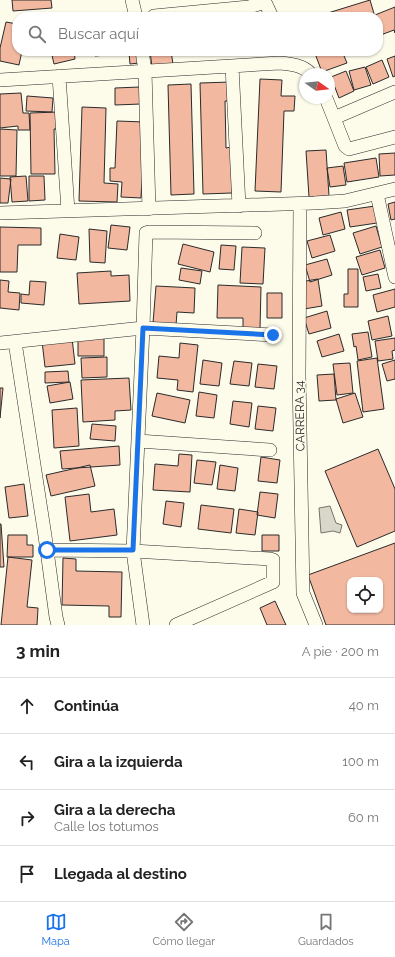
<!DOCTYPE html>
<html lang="es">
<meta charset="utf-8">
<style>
:root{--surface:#fff;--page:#f2f2f2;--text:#222;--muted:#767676;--line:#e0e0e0;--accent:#1a73e8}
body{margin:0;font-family:Raleway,sans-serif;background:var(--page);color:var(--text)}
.controls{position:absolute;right:12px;bottom:12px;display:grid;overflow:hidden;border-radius:8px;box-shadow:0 1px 3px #0004}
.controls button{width:36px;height:36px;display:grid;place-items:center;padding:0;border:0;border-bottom:1px solid var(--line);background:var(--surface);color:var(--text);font:20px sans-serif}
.compass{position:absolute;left:299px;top:68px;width:36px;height:36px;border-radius:50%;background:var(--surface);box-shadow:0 1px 3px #0004;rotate:104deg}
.stop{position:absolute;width:12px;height:12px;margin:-9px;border:3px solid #1a73e8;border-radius:50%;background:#fff}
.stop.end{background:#1a73e8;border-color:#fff;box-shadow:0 1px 4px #0008}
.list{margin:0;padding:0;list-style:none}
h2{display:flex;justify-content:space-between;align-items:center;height:52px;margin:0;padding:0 16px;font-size:17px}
h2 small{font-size:13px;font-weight:400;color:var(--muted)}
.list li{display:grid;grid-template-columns:26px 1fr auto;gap:12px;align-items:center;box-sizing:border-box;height:56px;padding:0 16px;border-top:1px solid var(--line)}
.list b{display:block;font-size:15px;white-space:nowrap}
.list p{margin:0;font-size:13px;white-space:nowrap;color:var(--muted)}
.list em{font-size:13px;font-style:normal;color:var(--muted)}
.icon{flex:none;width:22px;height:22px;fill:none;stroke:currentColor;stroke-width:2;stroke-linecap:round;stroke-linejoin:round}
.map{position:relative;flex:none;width:395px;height:625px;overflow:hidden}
.search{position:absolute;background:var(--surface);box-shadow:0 1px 3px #0004;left:12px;right:12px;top:12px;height:44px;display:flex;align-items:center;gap:10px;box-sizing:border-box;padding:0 14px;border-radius:16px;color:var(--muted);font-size:15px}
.sheet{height:276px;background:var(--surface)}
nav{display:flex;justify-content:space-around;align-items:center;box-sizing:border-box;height:56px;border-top:1px solid var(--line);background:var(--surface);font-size:11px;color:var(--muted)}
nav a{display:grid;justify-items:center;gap:2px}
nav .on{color:var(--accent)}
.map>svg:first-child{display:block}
.water{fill:#d8d7c9;stroke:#74746e}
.building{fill:#f2b8a0;stroke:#2b2b2b;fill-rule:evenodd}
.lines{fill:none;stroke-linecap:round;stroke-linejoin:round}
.minor-casing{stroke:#2b2b2b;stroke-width:14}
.minor{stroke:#fdfbea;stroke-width:13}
.route{stroke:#1a73e8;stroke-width:5}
.labels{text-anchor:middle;stroke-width:3;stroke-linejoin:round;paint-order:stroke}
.street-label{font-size:12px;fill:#2b2b2b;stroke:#fdfbea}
</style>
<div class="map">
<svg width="395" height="625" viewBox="0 0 395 625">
<rect width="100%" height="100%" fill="#fdfbea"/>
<path class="water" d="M 330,506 L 336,523 L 342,525 L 340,533 L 333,531 L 321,533 L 319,508 Z"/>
<path class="building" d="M 12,0 L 51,0 L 52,8 L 13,11 Z
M 370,0 L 375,17 L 315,17 Z
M 395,7 L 395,33 L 394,30 L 378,36 L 378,29 L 380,28 L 378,23 L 378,17 L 376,17 L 375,15 Z
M 6,22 L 17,24 L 17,51 L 22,51 L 19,65 L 0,61 L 0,48 Z
M 51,51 L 74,51 L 75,59 L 54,64 Z
M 94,51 L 138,51 L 139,63 L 130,64 L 129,53 L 95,56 Z
M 150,51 L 171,51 L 173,64 L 152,67 Z
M 314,51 L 342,51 L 347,63 L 322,72 Z
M 395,56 L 395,76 L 393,77 L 387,59 Z
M 382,60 L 389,77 L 373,84 L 366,67 Z
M 365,67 L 371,85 L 354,90 L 349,71 Z
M 346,71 L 354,91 L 339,98 L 331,77 Z
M 260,79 L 282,80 L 281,96 L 295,96 L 294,111 L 284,111 L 281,192 L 255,191 Z
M 231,82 L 232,101 L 225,101 L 226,148 L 231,147 L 232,193 L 203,194 L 200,83 Z
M 191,84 L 194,194 L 171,195 L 168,85 Z
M 140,87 L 141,104 L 115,105 L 115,88 Z
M 21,93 L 23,113 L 29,113 L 30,130 L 18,130 L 18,126 L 0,128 L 0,94 Z
M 27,96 L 53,98 L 52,112 L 26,111 Z
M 82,107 L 106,108 L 104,183 L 118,184 L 117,202 L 79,201 Z
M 58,112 L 59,129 L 54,129 L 55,174 L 31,174 L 30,113 Z
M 117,121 L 145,122 L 141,198 L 121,197 L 122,182 L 110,181 L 110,168 L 115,168 Z
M 0,129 L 17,130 L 16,176 L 0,176 Z
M 326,150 L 329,196 L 309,197 L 306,151 Z
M 395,153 L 395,175 L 380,176 L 379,154 Z
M 376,158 L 379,177 L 347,182 L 344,163 Z
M 343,166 L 346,185 L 330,187 L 327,168 Z
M 26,176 L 28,201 L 12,202 L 10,177 Z
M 29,176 L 44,176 L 45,200 L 29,201 Z
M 0,178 L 11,179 L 8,203 L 0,203 Z
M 395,202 L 395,219 L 391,220 L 388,204 Z
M 375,206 L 377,223 L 350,227 L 347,210 Z
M 341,212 L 345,229 L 323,235 L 319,218 Z
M 111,225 L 130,227 L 127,250 L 108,248 Z
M 376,226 L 382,247 L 360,254 L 353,233 Z
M 0,227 L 41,228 L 41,245 L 18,245 L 17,272 L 0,272 Z
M 89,229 L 107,231 L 105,263 L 90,262 Z
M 60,234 L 79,237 L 76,260 L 57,258 Z
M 330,235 L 335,251 L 312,258 L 307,241 Z
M 183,244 L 214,252 L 210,272 L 178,264 Z
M 221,245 L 236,246 L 234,270 L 219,269 Z
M 242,247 L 265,248 L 263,284 L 240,283 Z
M 380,250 L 385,268 L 362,275 L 356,257 Z
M 327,259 L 332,275 L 310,282 L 305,265 Z
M 181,268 L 202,271 L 200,284 L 179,280 Z
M 348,269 L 358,269 L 358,307 L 344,307 L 344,294 L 348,294 Z
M 111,271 L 111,276 L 129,275 L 130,301 L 79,304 L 77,273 Z
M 378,274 L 381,288 L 366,291 L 363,277 Z
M 318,279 L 322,306 L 304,309 L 300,282 Z
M 0,280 L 9,281 L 8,292 L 20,293 L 19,310 L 0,308 Z
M 30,281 L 46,282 L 44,305 L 21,303 L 21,294 L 29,295 Z
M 218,285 L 261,287 L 260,329 L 243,329 L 243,318 L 217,318 Z
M 156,286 L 195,288 L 194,313 L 177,312 L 176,325 L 153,323 Z
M 395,289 L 395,307 L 377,312 L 373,295 Z
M 267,293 L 282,293 L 282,318 L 267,318 Z
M 327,311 L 331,328 L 309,334 L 304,318 Z
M 388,316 L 392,336 L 372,340 L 368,321 Z
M 368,332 L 372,357 L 358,360 L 356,346 L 354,347 L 352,334 Z
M 339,334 L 344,351 L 322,357 L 317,341 Z
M 104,335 L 104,356 L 78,356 L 78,336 Z
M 72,338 L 75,364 L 45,367 L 42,341 Z
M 395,338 L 395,350 L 392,351 L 393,359 L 378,361 L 375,341 Z
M 180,343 L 198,345 L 193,392 L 177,390 L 178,380 L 157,378 L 159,356 L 179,358 Z
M 107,357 L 107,377 L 82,378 L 81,358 Z
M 377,358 L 384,409 L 363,412 L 357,361 Z
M 203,360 L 222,363 L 219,386 L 200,384 Z
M 395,360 L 395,379 L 387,381 L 382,364 Z
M 234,361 L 252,363 L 249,386 L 230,384 Z
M 350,363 L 353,393 L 337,395 L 333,364 Z
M 258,364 L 277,366 L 274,389 L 255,387 Z
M 68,371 L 69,382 L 45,383 L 45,372 Z
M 334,374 L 336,400 L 319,401 L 317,375 Z
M 129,378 L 131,410 L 115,411 L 115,420 L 83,422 L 81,380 Z
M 70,382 L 73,399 L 50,403 L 47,386 Z
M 0,388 L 3,388 L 0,418 Z
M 199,392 L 217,395 L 214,418 L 196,416 Z
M 157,393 L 190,400 L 185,423 L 152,416 Z
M 355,393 L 363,417 L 343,423 L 336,399 Z
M 233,401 L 252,403 L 249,427 L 230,424 Z
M 258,406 L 276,408 L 273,431 L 255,429 Z
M 77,408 L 79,446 L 54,448 L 52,410 Z
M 92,424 L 116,426 L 115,441 L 90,439 Z
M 119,446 L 120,465 L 62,469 L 60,451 Z
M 378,449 L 395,489 L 395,531 L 357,547 L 325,471 Z
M 179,454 L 192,455 L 190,492 L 153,490 L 155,464 L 178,466 Z
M 261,457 L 280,460 L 277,483 L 258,481 Z
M 197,460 L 216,462 L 212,485 L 194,483 Z
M 90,465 L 95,486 L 51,496 L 46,475 Z
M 220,465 L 238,468 L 235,491 L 217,489 Z
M 24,484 L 28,516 L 9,518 L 5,487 Z
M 260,492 L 278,494 L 275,518 L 257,515 Z
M 89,494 L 91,512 L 114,509 L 117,535 L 70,541 L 65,497 Z
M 166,501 L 184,503 L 181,527 L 163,524 Z
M 201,505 L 234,509 L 231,533 L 198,529 Z
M 239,509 L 258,512 L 255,535 L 236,533 Z
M 0,524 L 1,524 L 4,567 L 0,567 Z
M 8,535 L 27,535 L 27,545 L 33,545 L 33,557 L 7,557 Z
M 262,535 L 279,535 L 279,551 L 262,551 Z
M 395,543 L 395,625 L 326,625 L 308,575 ZM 350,580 L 380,580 L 380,610 L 350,610 Z
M 8,557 L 32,560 L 27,607 L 38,608 L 37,625 L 1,625 Z
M 63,558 L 76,559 L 76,571 L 122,572 L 121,617 L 109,617 L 109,606 L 62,605 Z
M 275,601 L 286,625 L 267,625 L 260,608 Z"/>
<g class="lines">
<g class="minor-casing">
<path id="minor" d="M 132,0 L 136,17
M 264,0 L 272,17
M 154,16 L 249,7 L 265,2
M 142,51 L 145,71 L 149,209
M 232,66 L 239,206
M 59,76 L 68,211
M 0,80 L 279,63 C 290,64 303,65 311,74
M 326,98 L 345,146 L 349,149 L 395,137
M 334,118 L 395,92
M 377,194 L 395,277
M 300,204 L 299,375 L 303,593 L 316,625
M 0,213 L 314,203 L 345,201 L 395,189
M 15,342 L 45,536 L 56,617 L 58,625
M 0,343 L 143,328 L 273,335
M 138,441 L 270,450
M 47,550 L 133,551 L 270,559 L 273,560 L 273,582 L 176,625
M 143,625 L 133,551 L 143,328 L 146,233 L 149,232 L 255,233"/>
</g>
<use href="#minor" class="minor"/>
</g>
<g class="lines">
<path class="route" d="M 47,550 L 133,550 L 143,328 L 273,335"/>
</g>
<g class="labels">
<g class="street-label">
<text transform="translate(300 416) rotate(-91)" y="4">CARRERA 34</text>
</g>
</g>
</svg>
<div class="controls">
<button><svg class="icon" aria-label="locate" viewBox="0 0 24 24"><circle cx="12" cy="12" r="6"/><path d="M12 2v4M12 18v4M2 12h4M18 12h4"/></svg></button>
</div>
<svg class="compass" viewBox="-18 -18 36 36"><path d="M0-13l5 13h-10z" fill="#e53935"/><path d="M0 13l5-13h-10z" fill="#767676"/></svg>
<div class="stop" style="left:47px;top:550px"></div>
<div class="stop end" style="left:273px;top:335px"></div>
<div class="search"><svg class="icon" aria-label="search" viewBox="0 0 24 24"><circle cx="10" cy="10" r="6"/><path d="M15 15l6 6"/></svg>Buscar aquí</div>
</div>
<section class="sheet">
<h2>3 min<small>A pie · 200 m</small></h2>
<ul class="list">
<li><svg class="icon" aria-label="ahead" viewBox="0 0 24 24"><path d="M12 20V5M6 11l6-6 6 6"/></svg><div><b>Continúa</b></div><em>40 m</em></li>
<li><svg class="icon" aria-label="left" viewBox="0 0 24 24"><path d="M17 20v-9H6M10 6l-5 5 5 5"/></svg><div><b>Gira a la izquierda</b></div><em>100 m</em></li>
<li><svg class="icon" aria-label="right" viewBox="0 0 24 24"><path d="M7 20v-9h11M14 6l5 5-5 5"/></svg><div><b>Gira a la derecha</b><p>Calle los totumos</p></div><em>60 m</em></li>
<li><svg class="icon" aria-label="arrive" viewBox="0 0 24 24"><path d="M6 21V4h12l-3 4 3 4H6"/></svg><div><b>Llegada al destino</b></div></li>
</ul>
</section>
<nav>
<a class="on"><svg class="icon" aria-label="map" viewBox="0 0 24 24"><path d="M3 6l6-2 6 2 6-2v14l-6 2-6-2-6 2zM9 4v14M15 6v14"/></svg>Mapa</a>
<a><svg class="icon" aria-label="directions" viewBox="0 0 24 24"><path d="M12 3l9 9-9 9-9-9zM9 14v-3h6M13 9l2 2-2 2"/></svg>Cómo llegar</a>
<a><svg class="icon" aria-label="saved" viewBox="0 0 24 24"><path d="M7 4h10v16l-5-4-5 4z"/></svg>Guardados</a>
</nav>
